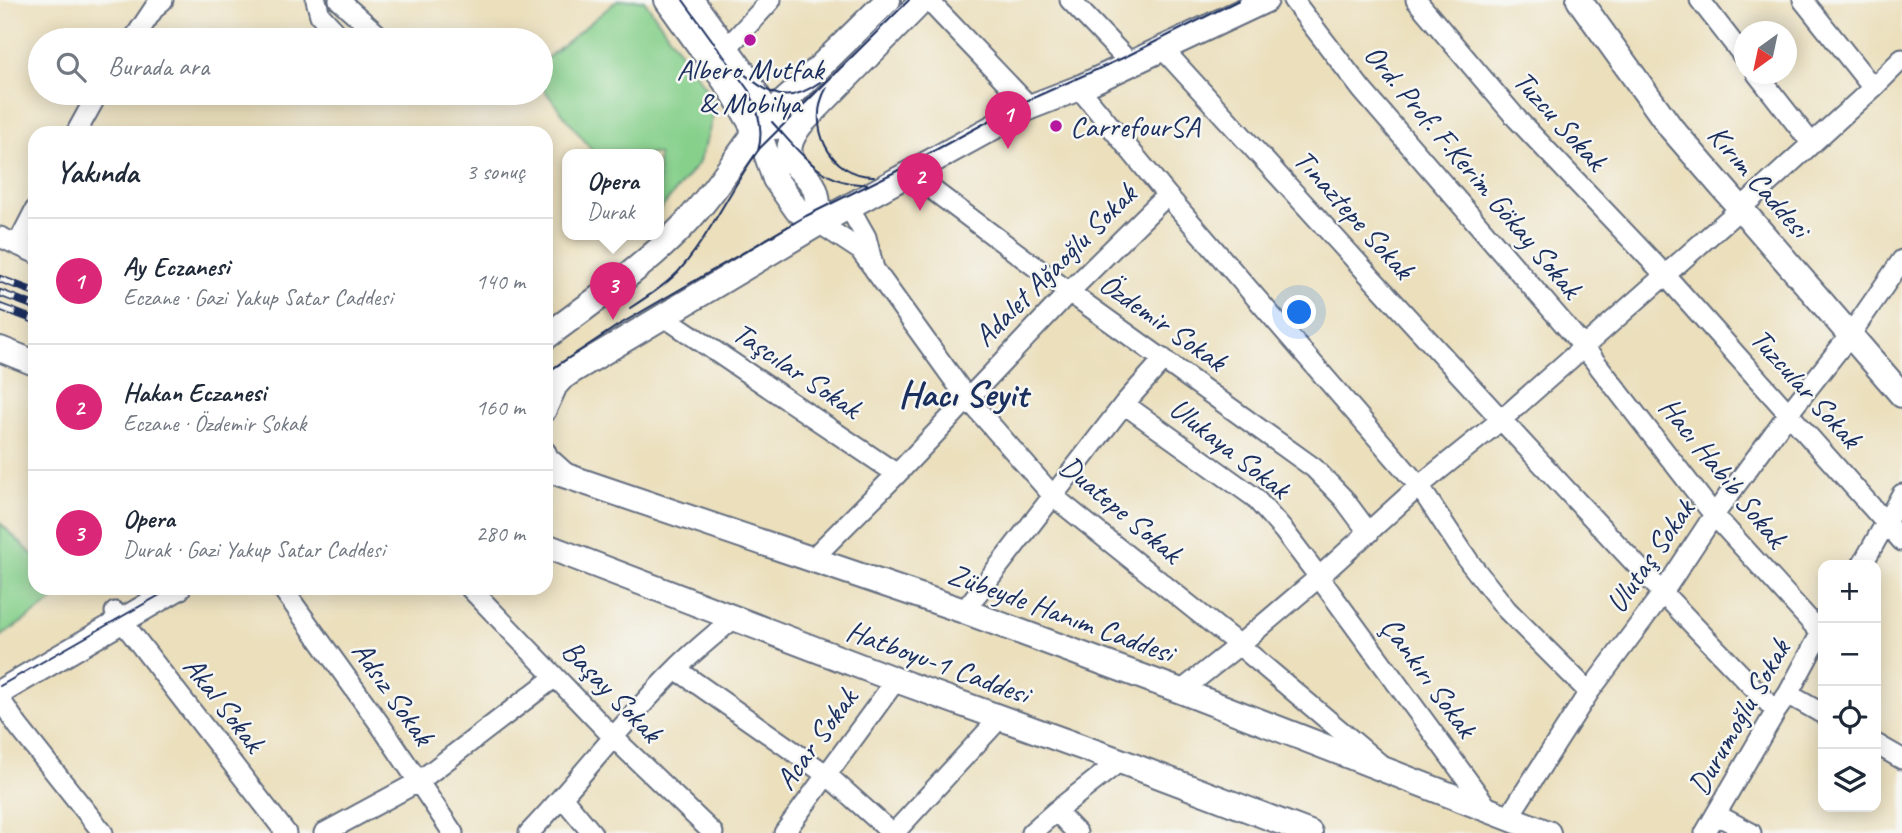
<!DOCTYPE html>
<html lang="tr">
<meta charset="utf-8">
<style>
:root{--surface:#fff;--page:#f2f2f3;--text:#1f2937;--muted:#747a83;--line:#e0e1e3;--accent:#db2777}
body{margin:0;font-family:Caveat,sans-serif;background:var(--page);color:var(--text)}
.controls{position:absolute;right:21px;bottom:21px;display:grid;overflow:hidden;border-radius:14px;box-shadow:0 4px 18px #0003}
.controls button{width:63px;height:63px;display:grid;place-items:center;padding:0;border:0;border-bottom:2px solid var(--line);background:var(--surface);color:var(--text);font:35px sans-serif}
.compass{position:absolute;left:1734px;top:21px;width:63px;height:63px;border-radius:50%;background:var(--surface);box-shadow:0 4px 18px #0003;rotate:213deg}
.you{position:absolute;left:1300px;top:313px;width:24px;height:24px;margin:-18px;border:5px solid #fff;border-radius:50%;background:#1a73e8;box-shadow:0 0 0 10px #1a73e833}
.badge{display:grid;place-items:center;width:46px;height:46px;border-radius:50%;background:var(--accent);color:#fff;font-size:23px;font-weight:700}
.pin{position:absolute;translate:-50% -58px;filter:drop-shadow(0 2px 4px #0008)}
.pin::after{content:'';position:absolute;top:37px;width:24px;height:21px;background:inherit;clip-path:polygon(0 0,100% 0,50% 100%)}
.popup{position:absolute;left:562px;top:149px;width:102px;height:91px;box-sizing:border-box;display:grid;place-content:center;border-radius:14px;background:var(--surface);filter:drop-shadow(0 2px 5px #0005);font-size:23px;white-space:nowrap;color:var(--muted)}
.popup b{font-size:26px;color:var(--text)}
.popup::after{content:'';position:absolute;left:50%;top:100%;margin-left:-14px;border:14px solid transparent;border-top-color:var(--surface)}
.list{margin:0;padding:0;list-style:none}
h2{display:flex;justify-content:space-between;align-items:center;height:91px;margin:0;padding:0 28px;font-size:30px}
h2 small{font-size:23px;font-weight:400;color:var(--muted)}
.list li{display:grid;grid-template-columns:46px 1fr auto;gap:21px;align-items:center;box-sizing:border-box;height:126px;padding:0 28px;border-top:2px solid var(--line)}
.list b{display:block;font-size:26px;white-space:nowrap}
.list p{margin:0;font-size:23px;white-space:nowrap;color:var(--muted)}
.list em{font-size:23px;font-style:normal;color:var(--muted)}
.icon{flex:none;width:38px;height:38px;fill:none;stroke:currentColor;stroke-width:2;stroke-linecap:round;stroke-linejoin:round}
.map{position:relative;flex:none;width:1902px;height:833px;overflow:hidden}
.search{position:absolute;background:var(--surface);box-shadow:0 4px 18px #0003;left:28px;top:28px;width:525px;height:77px;display:flex;align-items:center;gap:18px;box-sizing:border-box;padding:0 24px;border-radius:38px;color:var(--muted);font-size:26px}
.panel{position:absolute;background:var(--surface);box-shadow:0 4px 18px #0003;left:28px;top:126px;width:525px;height:469px;border-radius:21px}
.map>svg:first-child{display:block}
.green{fill:#87d08c;stroke:#518075;stroke-width:2}
.lines{fill:none;stroke-linecap:round;stroke-linejoin:round}
.minor-casing{stroke:#646d7f;stroke-width:23}
.major-casing{stroke:#646d7f;stroke-width:28}
.minor{stroke:#fff;stroke-width:19}
.major{stroke:#fff;stroke-width:24}
.tram{stroke:#1b2f5e;stroke-width:2}
.rail-casing{stroke:#1b2f5e;stroke-width:8}
.rail{stroke:#f6f6f2;stroke-width:5;stroke-dasharray:16;stroke-linecap:butt}
.poi-dot{fill:#b5179e;stroke:#f6f6f2;stroke-width:2.5}
.labels{text-anchor:middle;stroke-width:5;stroke-linejoin:round;paint-order:stroke}
.poi-label{font-size:30px;fill:#1b2f5e;stroke:#f6f6f2}
.street-label{font-size:30px;fill:#1b2f5e;stroke:#f6f6f2}
.district-label{font-size:37px;font-weight:bold;fill:#1b2f5e;stroke:#f6f6f2}
</style>
<div class="map">
<svg width="1902" height="833" viewBox="0 0 1902 833">
<rect width="100%" height="100%" fill="#f6f6f2"/>
<filter id="ink" filterUnits="userSpaceOnUse"><feTurbulence type="fractalNoise" baseFrequency=".0143" numOctaves="2"/><feDisplacementMap in="SourceGraphic" scale="14" xChannelSelector="R" yChannelSelector="G"/><feConvolveMatrix kernelMatrix="1 2 1 2 8 2 1 2 1" color-interpolation-filters="sRGB"/></filter>
<filter id="wash" filterUnits="userSpaceOnUse"><feTurbulence type="fractalNoise" baseFrequency=".00686" numOctaves="4" result="noise"/><feDisplacementMap in="SourceGraphic" scale="28" xChannelSelector="R" yChannelSelector="G"/><feGaussianBlur stdDeviation="1.57" result="paint"/><feColorMatrix in="noise" values="0 0 0 0 0 0 0 0 0 0 0 0 0 0 0 0 0 1.4 0 .05"/><feComposite in="paint" operator="in"/></filter>
<g filter="url(#wash)">
<rect width="100%" height="100%" fill="#ebdfbc"/>
<path class="green" d="M 618,0 L 644,0 L 716,103 L 707,139 L 698,164 L 659,211 L 658,154 L 595,154 L 541,86 L 541,63 Z
M 0,523 L 35,557 L 35,588 L 67,588 L 69,590 L 0,637 Z"/>
</g>
<g filter="url(#ink)">
<g class="lines">
<g class="minor-casing">
<path id="minor" d="M 316,0 L 320,15 L 343,40
M 339,0 L 384,40
M 928,0 L 1030,107
M 1070,0 L 1130,63
M 1293,0 L 1362,90 L 1583,346 L 1714,515 L 1821,633
M 1416,0 L 1517,119 L 1665,275 L 1902,541
M 1700,0 L 1744,57
M 1803,0 L 1873,88
M 133,40 L 155,7 L 163,0
M 1162,48 C 1365,270 1566,495 1776,711
M 725,50 L 771,0
M 1757,74 L 1812,144
M 1079,88 L 1167,195 L 1419,486 L 1470,563 L 1507,610 L 1589,692
M 76,133 L 98,93
M 910,173 L 1069,292 L 1314,468 L 1343,498 L 1369,533
M 849,207 L 866,237 L 874,269 L 967,398 L 1054,497 L 1239,645 L 1380,764
M 819,223 L 860,250 L 872,266
M 0,237 L 35,253
M 17,245 L 35,210
M 663,316 L 897,474
M 1124,404 L 1254,497 L 1284,531 L 1319,577 L 1490,811
M 546,411 L 557,387 L 564,379
M 546,452 L 548,457 L 568,475
M 811,560 L 897,474 L 1069,292 L 1167,195
M 1862,565 L 1902,494
M 282,588 L 379,723 L 453,833
M 470,588 L 613,737 L 713,833
M 964,611 L 1124,404 L 1164,359
M 115,612 L 286,833
M 676,669 L 827,775 L 892,833
M 1181,691 L 1239,645 L 1319,577 L 1419,486 L 1501,420 L 1741,208 L 1873,88 L 1902,59
M 1788,694 L 1823,714
M 0,699 L 18,726 L 103,833
M 1876,744 L 1902,759
M 563,798 L 592,833
M 1056,811 L 1077,833
M 1717,815 L 1751,833
M 1508,818 L 1589,692 L 1662,594 L 1714,515 L 1788,414 L 1850,335 L 1902,260
M 324,833 L 418,782 L 555,677
M 529,833 C 580,780 624,720 676,669 C 694,651 714,635 733,619
M 784,833 L 896,680
M 894,833 L 999,719
M 1031,833 L 1056,811 L 1120,761
M 1705,833 L 1776,711 L 1788,694 L 1823,629"/>
</g>
<g class="major-casing">
<path id="major" d="M 667,0 L 734,94 L 763,144 L 775,179 L 797,210 L 819,223 L 1030,107 L 1079,88 L 1266,0
M 691,0 L 744,73 L 776,127
M 1579,0 L 1671,128 L 1902,395
M 546,337 C 592,302 643,268 683,226 C 709,199 730,167 752,137 L 753,129 L 790,96 L 888,0
M 0,349 L 35,363
M 546,389 L 572,371 L 819,223 C 818,210 819,196 813,185 C 809,178 804,174 798,168 C 783,154 790,138 801,124 L 923,0
M 546,469 L 964,611 L 1181,691 L 1548,833
M 546,546 L 896,680 L 1120,761 L 1310,833
M 0,692 L 178,588"/>
</g>
<use href="#minor" class="minor"/>
<use href="#major" class="major"/>
<path class="tram" d="M 683,0 L 749,91 C 758,109 764,131 758,151
M 740,71 C 770,94 785,107 820,82
M 827,87 C 805,124 829,177 874,176
M 772,122 C 799,151 823,187 867,184
M 630,308 C 647,297 664,286 678,272 C 711,235 731,187 760,148 L 909,0
M 546,373 L 617,326 L 806,216 L 893,173 L 1024,102 L 1125,57 L 1239,0
M 0,686 L 172,588"/>
<g class="rail-casing">
<path id="rail" d="M 0,279 L 35,292
M 0,293 L 35,306
M 0,307 L 35,320"/>
</g>
<use href="#rail" class="rail"/>
</g>
</g>
<g class="poi-dot">
<circle cx="750" cy="40" r="7"/>
<circle cx="1056" cy="126" r="7"/>
</g>
<g class="labels">
<g class="poi-label">
<text x="750" y="79">Albero Mutfak<tspan x="750" dy="34">&amp; Mobilya</tspan></text>
<text x="1070" y="136" text-anchor="start">CarrefourSA</text>
</g>
<g class="street-label">
<text transform="translate(1560 120) rotate(48)" y="10">Tuzcu Sokak</text>
<text transform="translate(1473 171) rotate(50)" y="10">Ord. Prof. F.Kerim Gökay Sokak</text>
<text transform="translate(1759 181) rotate(49)" y="10">Kırım Caddesi</text>
<text transform="translate(1354 214) rotate(48)" y="10">Tınaztepe Sokak</text>
<text transform="translate(1055 265) rotate(-45)" y="10">Adalet Ağaoğlu Sokak</text>
<text transform="translate(1163 322) rotate(35)" y="10">Özdemir Sokak</text>
<text transform="translate(797 370) rotate(34)" y="10">Taşcılar Sokak</text>
<text transform="translate(1806 388) rotate(48)" y="10">Tuzcular Sokak</text>
<text transform="translate(1230 448) rotate(38)" y="10">Ulukaya Sokak</text>
<text transform="translate(1723 472) rotate(51)" y="10">Hacı Habib Sokak</text>
<text transform="translate(1121 509) rotate(40)" y="10">Duatepe Sokak</text>
<text transform="translate(1650 556) rotate(-55)" y="10">Ulutaş Sokak</text>
<text transform="translate(1061 613) rotate(20)" y="10">Zübeyde Hanım Caddesi</text>
<text transform="translate(938 662) rotate(20)" y="10">Hatboyu-1 Caddesi</text>
<text transform="translate(1429 677) rotate(54)" y="10">Çankırı Sokak</text>
<text transform="translate(612 691) rotate(46)" y="10">Başay Sokak</text>
<text transform="translate(393 693) rotate(55)" y="10">Adsız Sokak</text>
<text transform="translate(224 704) rotate(52)" y="10">Akal Sokak</text>
<text transform="translate(1739 717) rotate(-60)" y="10">Durumoğlu Sokak</text>
<text transform="translate(816 739) rotate(-54)" y="10">Acar Sokak</text>
</g>
<g class="district-label">
<text x="963" y="406">Hacı Seyit</text>
</g>
</g>
</svg>
<div class="controls">
<button>+</button>
<button>−</button>
<button><svg class="icon" aria-label="locate" viewBox="0 0 24 24"><circle cx="12" cy="12" r="6"/><path d="M12 2v4M12 18v4M2 12h4M18 12h4"/></svg></button>
<button><svg class="icon" aria-label="layers" viewBox="0 0 24 24"><path d="M12 4l9 5-9 5-9-5zM3 14l9 5 9-5"/></svg></button>
</div>
<svg class="compass" viewBox="-18 -18 36 36"><path d="M0-13l5 13h-10z" fill="#e53935"/><path d="M0 13l5-13h-10z" fill="#747a83"/></svg>
<div class="you"></div>
<div class="pin badge" style="left:1008px;top:149px">1</div>
<div class="pin badge" style="left:920px;top:211px">2</div>
<div class="pin badge" style="left:613px;top:320px">3</div>
<div class="popup"><b>Opera</b>Durak</div>
<div class="search"><svg class="icon" aria-label="search" viewBox="0 0 24 24"><circle cx="10" cy="10" r="6"/><path d="M15 15l6 6"/></svg>Burada ara</div>
<section class="panel">
<h2>Yakında<small>3 sonuç</small></h2>
<ul class="list">
<li><span class="badge">1</span><div><b>Ay Eczanesi</b><p>Eczane · Gazi Yakup Satar Caddesi</p></div><em>140 m</em></li>
<li><span class="badge">2</span><div><b>Hakan Eczanesi</b><p>Eczane · Özdemir Sokak</p></div><em>160 m</em></li>
<li><span class="badge">3</span><div><b>Opera</b><p>Durak · Gazi Yakup Satar Caddesi</p></div><em>280 m</em></li>
</ul>
</section>
</div>
